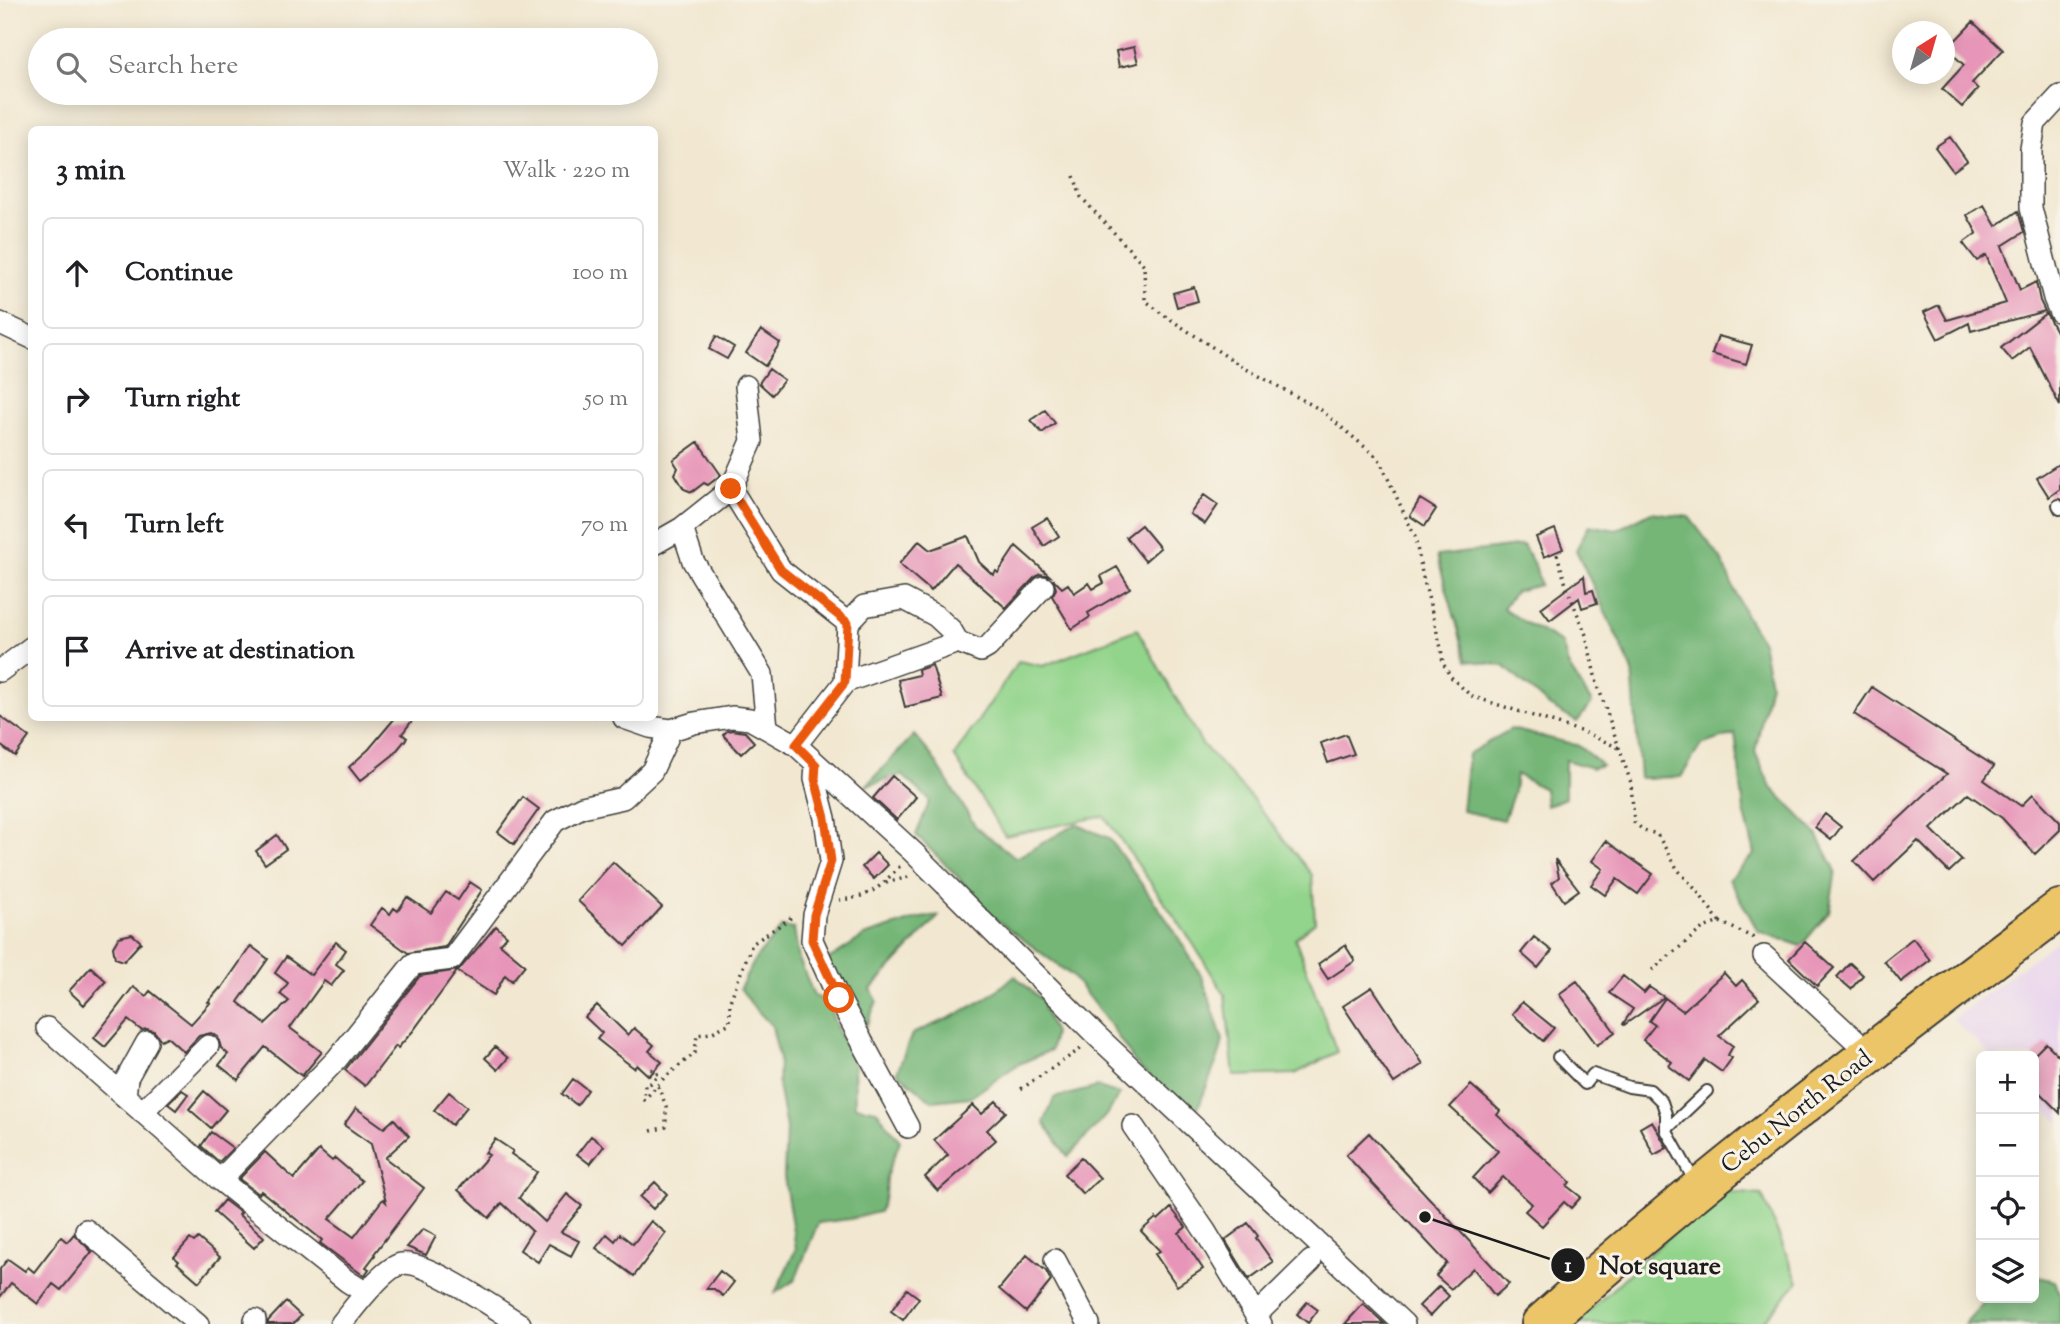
<!DOCTYPE html>
<meta charset="utf-8">
<style>
:root{--surface:#fff;--page:#f2f2f2;--text:#202124;--muted:#757577;--line:#e0e0e0}
body{margin:0;font-family:"Sorts Mill Goudy",serif;background:var(--page);color:var(--text)}
.controls{position:absolute;right:21px;bottom:21px;display:grid;overflow:hidden;border-radius:10px;box-shadow:0 4px 18px #0003}
.controls button{width:63px;height:63px;display:grid;place-items:center;padding:0;border:0;border-bottom:2px solid var(--line);background:var(--surface);color:var(--text);font:35px sans-serif}
.compass{position:absolute;left:1892px;top:21px;width:63px;height:63px;border-radius:50%;background:var(--surface);box-shadow:0 4px 18px #0003;rotate:37deg}
.stop{position:absolute;width:21px;height:21px;margin:-16px;border:5px solid #ea580c;border-radius:50%;background:#fff}
.stop.end{background:#ea580c;border-color:#fff;box-shadow:0 2px 7px #0008}
.list{margin:0;padding:0;list-style:none}
h2{display:flex;justify-content:space-between;align-items:center;height:91px;margin:0;padding:0 28px;font-size:30px}
h2 small{font-size:23px;font-weight:400;color:var(--muted)}
.list li{display:grid;grid-template-columns:46px 1fr auto;gap:21px;align-items:center;box-sizing:border-box;height:112px;margin:0 14px 14px;padding:0 14px;border:2px solid var(--line);border-radius:10px}
.list b{display:block;font-size:26px;white-space:nowrap}
.list em{font-size:23px;font-style:normal;color:var(--muted)}
.icon{flex:none;width:38px;height:38px;fill:none;stroke:currentColor;stroke-width:2;stroke-linecap:round;stroke-linejoin:round}
.map{position:relative;flex:none;width:2060px;height:1324px;overflow:hidden}
.search{position:absolute;background:var(--surface);box-shadow:0 4px 18px #0003;left:28px;top:28px;width:630px;height:77px;display:flex;align-items:center;gap:18px;box-sizing:border-box;padding:0 24px;border-radius:38px;color:var(--muted);font-size:26px}
.panel{position:absolute;background:var(--surface);box-shadow:0 4px 18px #0003;left:28px;top:126px;width:630px;height:595px;border-radius:10px}
.map>svg:first-child{display:block}
.built{fill:#e8d2ee}
.green{fill:#92d48b;stroke:#577854;stroke-width:2}
.forest{fill:#75b677;stroke:#48694a;stroke-width:2}
.building{fill:#e795b8}
.lines{fill:none;stroke-linecap:round;stroke-linejoin:round}
.lane-casing{stroke:#3c3b37;stroke-width:14}
.street-casing{stroke:#3c3b37;stroke-width:24}
.highway-casing{stroke:#3c3b37;stroke-width:42}
.path{stroke:#3c3b37;stroke-width:3.5;stroke-dasharray:2 5;stroke-linecap:butt}
.lane{stroke:#fff;stroke-width:10}
.street{stroke:#fff;stroke-width:21}
.highway{stroke:#edc569;stroke-width:38}
.route{stroke:#ea580c;stroke-width:9}
.labels{text-anchor:middle;stroke-width:6;stroke-linejoin:round;paint-order:stroke}
.street-label{font-size:24px;fill:#1c1c1c;stroke:#f7f3e8}
.leader{fill:none;stroke:#1c1c1c;stroke-width:2.5}
.callout-dot{fill:#1c1c1c;stroke:#f7f3e8;stroke-width:2.5}
.mark-label{font-size:21px;text-anchor:middle;font-weight:bold;fill:#fff}
.callout-label{font-size:26px;text-anchor:middle;font-weight:bold;fill:#1c1c1c;stroke:#f7f3e8;stroke-width:6;stroke-linejoin:round;paint-order:stroke}
</style>
<div class="map">
<svg width="2060" height="1324" viewBox="0 0 2060 1324">
<rect width="100%" height="100%" fill="#f7f3e8"/>
<filter id="ink" filterUnits="userSpaceOnUse"><feTurbulence type="fractalNoise" baseFrequency=".0143" numOctaves="2"/><feDisplacementMap in="SourceGraphic" scale="14" xChannelSelector="R" yChannelSelector="G"/><feConvolveMatrix kernelMatrix="1 2 1 2 8 2 1 2 1" color-interpolation-filters="sRGB"/></filter>
<filter id="wash" filterUnits="userSpaceOnUse"><feTurbulence type="fractalNoise" baseFrequency=".00686" numOctaves="4" result="noise"/><feDisplacementMap in="SourceGraphic" scale="28" xChannelSelector="R" yChannelSelector="G"/><feGaussianBlur stdDeviation="1.57" result="paint"/><feColorMatrix in="noise" values="0 0 0 0 0 0 0 0 0 0 0 0 0 0 0 0 0 1.4 0 .05"/><feComposite in="paint" operator="in"/></filter>
<g filter="url(#wash)">
<rect width="100%" height="100%" fill="#f2e8d1"/>
<path class="built" d="M 2060,938 L 2060,1122 L 2034,1096 L 2034,1056 L 1992,1056 L 1953,1019 Z"/>
<path class="green" d="M 1137,629 L 1202,744 L 1253,800 L 1312,875 L 1315,922 L 1295,938 L 1337,1052 L 1295,1074 L 1234,1076 L 1225,995 L 1192,942 L 1104,816 L 1005,836 L 954,756 L 1019,661 L 1043,666 Z
M 1717,1191 L 1762,1195 L 1798,1282 L 1761,1324 L 1575,1324 Z"/>
<path class="forest" d="M 1651,512 L 1689,517 L 1721,559 L 1745,614 L 1762,642 L 1770,683 L 1755,752 L 1771,787 L 1817,834 L 1836,871 L 1829,912 L 1801,946 L 1758,931 L 1729,879 L 1755,854 L 1744,811 L 1735,734 L 1701,745 L 1681,777 L 1640,778 L 1632,669 L 1576,550 L 1589,525 L 1617,530 Z
M 1523,545 L 1536,568 L 1540,585 L 1516,591 L 1503,608 L 1524,622 L 1562,643 L 1568,665 L 1592,703 L 1577,722 L 1549,706 L 1504,666 L 1467,660 L 1437,556 Z
M 1511,729 L 1577,745 L 1602,765 L 1592,768 L 1565,760 L 1565,798 L 1546,806 L 1544,789 L 1516,774 L 1514,791 L 1504,820 L 1462,811 L 1468,754 Z
M 914,735 L 932,756 L 976,827 L 1016,858 L 1076,824 L 1109,838 L 1172,927 L 1202,977 L 1223,1040 L 1220,1053 L 1198,1108 L 1182,1114 L 1134,1061 L 1111,1026 L 1072,976 L 988,913 L 957,876 L 916,835 L 930,800 L 902,775 L 866,786 Z
M 939,916 L 871,989 L 877,1001 L 866,1026 L 839,998 L 826,961 L 864,936 L 920,918 Z
M 782,927 L 794,929 L 799,959 L 814,996 L 827,1001 L 839,1034 L 854,1058 L 855,1106 L 876,1110 L 900,1141 L 886,1177 L 885,1196 L 879,1212 L 850,1219 L 818,1223 L 795,1280 L 775,1293 L 796,1249 L 784,1177 L 786,1128 L 778,1085 L 779,1059 L 772,1026 L 753,1006 L 740,988 L 756,958 Z
M 1015,976 L 1045,1003 L 1043,1007 L 1054,1033 L 1051,1050 L 1017,1065 L 971,1097 L 932,1101 L 897,1072 L 912,1034 L 956,1015 L 987,998 Z
M 1098,1087 L 1120,1094 L 1108,1113 L 1068,1157 L 1044,1123 L 1054,1098 Z
M 2034,1276 L 2055,1281 L 2060,1294 L 2060,1324 L 1964,1324 L 1988,1298 L 2034,1298 Z"/>
<g id="blocks">
<path class="building" d="M 1973,22 L 2003,50 L 1972,83 L 1978,89 L 1962,107 L 1942,89 L 1964,65 L 1947,49 Z
M 1134,47 L 1138,63 L 1119,67 L 1116,51 Z
M 1950,137 L 1967,161 L 1953,171 L 1935,147 Z
M 1984,205 L 1996,226 L 2018,211 L 2024,232 L 2002,246 L 2020,290 L 2036,282 L 2040,301 L 2045,311 L 1971,331 L 1969,323 L 1938,339 L 1924,312 L 1939,305 L 1947,320 L 2006,303 L 1986,255 L 1977,261 L 1963,243 L 1977,233 L 1967,215 Z
M 1194,287 L 1198,301 L 1177,307 L 1173,293 Z
M 2046,313 L 2060,339 L 2060,406 L 2030,347 L 2012,361 L 2001,348 Z
M 761,330 L 780,343 L 765,366 L 746,353 Z
M 716,336 L 734,347 L 727,359 L 709,349 Z
M 1718,336 L 1752,345 L 1746,364 L 1712,354 Z
M 769,369 L 784,380 L 772,395 L 759,383 Z
M 1045,410 L 1055,423 L 1042,433 L 1031,420 Z
M 698,442 L 721,475 L 708,485 L 704,483 L 692,492 L 684,489 L 675,474 L 678,468 L 673,460 Z
M 2060,463 L 2060,489 L 2049,497 L 2037,478 Z
M 1204,495 L 1218,505 L 1205,524 L 1190,514 Z
M 1420,499 L 1436,509 L 1425,526 L 1410,516 Z
M 1047,518 L 1059,536 L 1044,546 L 1032,527 Z
M 1141,525 L 1160,548 L 1145,561 L 1126,537 Z
M 1555,529 L 1563,549 L 1544,557 L 1536,537 Z
M 968,536 L 979,562 L 993,575 L 996,571 L 998,573 L 1016,546 L 1050,576 L 1040,574 L 1034,578 L 1006,608 L 955,563 L 931,591 L 899,564 L 919,541 L 930,550 Z
M 1117,567 L 1130,588 L 1088,613 L 1090,617 L 1072,629 L 1052,596 L 1056,589 L 1053,579 L 1062,588 L 1068,584 L 1074,593 L 1089,583 L 1093,589 L 1104,583 L 1101,576 Z
M 1584,576 L 1586,592 L 1593,590 L 1597,603 L 1582,608 L 1579,598 L 1550,620 L 1541,608 Z
M 932,665 L 942,698 L 905,707 L 898,680 L 919,675 L 918,670 Z
M 1872,687 L 1994,766 L 1984,780 L 2021,806 L 2033,794 L 2060,822 L 2060,830 L 2035,854 L 2002,818 L 1968,794 L 1931,829 L 1962,860 L 1949,872 L 1918,841 L 1874,882 L 1854,861 L 1947,774 L 1854,714 Z
M 0,716 L 29,737 L 15,756 L 0,745 Z
M 395,718 L 414,718 L 402,734 L 407,738 L 393,755 L 360,781 L 349,767 L 369,749 Z
M 732,730 L 745,732 L 754,742 L 741,754 L 723,735 L 727,731 Z
M 1346,734 L 1354,754 L 1328,763 L 1321,743 Z
M 892,776 L 916,797 L 897,820 L 873,798 Z
M 523,797 L 539,809 L 514,844 L 498,832 Z
M 1825,814 L 1841,827 L 1831,840 L 1815,827 Z
M 277,835 L 286,849 L 265,864 L 256,851 Z
M 1606,841 L 1653,874 L 1638,894 L 1617,879 L 1605,895 L 1591,885 L 1603,869 L 1592,861 Z
M 876,853 L 888,865 L 874,879 L 862,867 Z
M 1555,859 L 1579,890 L 1564,901 L 1552,883 L 1559,877 Z
M 613,862 L 662,907 L 626,946 L 578,901 Z
M 470,882 L 482,890 L 445,947 L 408,953 L 370,925 L 382,908 L 390,914 L 394,908 L 398,911 L 407,897 L 431,913 L 446,892 L 458,900 Z
M 496,926 L 507,936 L 500,944 L 525,965 L 512,981 L 505,975 L 494,995 L 457,971 L 413,1031 L 398,1048 L 396,1046 L 365,1086 L 345,1070 L 420,976 L 459,970 Z
M 132,934 L 141,942 L 124,961 L 115,958 L 113,947 L 119,937 Z
M 1534,937 L 1552,951 L 1538,968 L 1521,953 Z
M 1913,938 L 1930,960 L 1901,982 L 1884,961 Z
M 336,942 L 346,950 L 336,964 L 344,970 L 331,986 L 324,981 L 290,1028 L 322,1052 L 302,1076 L 265,1047 L 238,1080 L 219,1065 L 228,1054 L 221,1048 L 218,1037 L 211,1033 L 199,1036 L 184,1052 L 167,1037 L 161,1040 L 154,1031 L 147,1029 L 141,1030 L 128,1020 L 105,1047 L 94,1038 L 133,987 L 146,996 L 150,991 L 191,1024 L 210,1003 L 208,1002 L 220,988 L 221,989 L 251,946 L 268,959 L 238,1002 L 265,1024 L 289,1001 L 280,994 L 288,983 L 275,973 L 286,957 L 311,975 Z
M 1805,942 L 1834,968 L 1817,986 L 1789,959 Z
M 1345,945 L 1355,961 L 1328,979 L 1318,964 Z
M 1850,963 L 1863,975 L 1851,989 L 1837,977 Z
M 91,967 L 106,981 L 84,1005 L 69,991 Z
M 1724,973 L 1736,986 L 1742,980 L 1759,999 L 1719,1036 L 1733,1046 L 1728,1055 L 1732,1058 L 1722,1072 L 1705,1060 L 1689,1081 L 1669,1066 L 1672,1062 L 1643,1040 L 1655,1025 L 1649,1021 L 1665,998 L 1683,1011 Z
M 1623,976 L 1644,993 L 1649,987 L 1664,997 L 1624,1025 L 1623,1024 L 1633,1009 L 1609,993 Z
M 1577,981 L 1615,1032 L 1597,1045 L 1559,994 Z
M 1372,987 L 1423,1064 L 1394,1083 L 1343,1006 Z
M 1522,1002 L 1554,1028 L 1543,1041 L 1512,1014 Z
M 597,1005 L 628,1035 L 634,1028 L 654,1045 L 649,1051 L 662,1062 L 649,1076 L 637,1065 L 634,1068 L 617,1055 L 597,1039 L 602,1033 L 585,1017 Z
M 2046,1043 L 2060,1057 L 2060,1113 L 2034,1087 L 2034,1055 Z
M 495,1047 L 508,1058 L 498,1070 L 485,1058 Z
M 573,1079 L 588,1090 L 577,1105 L 562,1094 Z
M 1471,1085 L 1500,1111 L 1497,1115 L 1570,1182 L 1567,1186 L 1581,1197 L 1571,1208 L 1564,1202 L 1542,1226 L 1525,1211 L 1532,1204 L 1503,1177 L 1488,1193 L 1473,1178 L 1498,1151 L 1450,1107 Z
M 182,1090 L 188,1094 L 176,1110 L 168,1104 Z
M 204,1091 L 226,1110 L 211,1128 L 189,1109 Z
M 449,1092 L 467,1107 L 452,1125 L 434,1110 Z
M 996,1101 L 1006,1112 L 987,1130 L 996,1140 L 938,1191 L 925,1177 L 948,1155 L 934,1140 L 973,1105 L 982,1114 Z
M 356,1108 L 384,1128 L 394,1119 L 409,1136 L 385,1158 L 424,1188 L 374,1254 L 375,1255 L 366,1267 L 369,1269 L 364,1276 L 320,1243 L 322,1240 L 261,1191 L 259,1194 L 239,1179 L 265,1152 L 294,1179 L 319,1150 L 332,1161 L 335,1158 L 362,1181 L 329,1219 L 354,1237 L 383,1199 L 386,1202 L 371,1144 L 344,1125 Z
M 1652,1121 L 1667,1148 L 1654,1155 L 1640,1128 Z
M 211,1132 L 233,1148 L 219,1162 L 201,1146 Z
M 1369,1133 L 1390,1156 L 1509,1284 L 1495,1296 L 1473,1268 L 1451,1289 L 1436,1276 L 1447,1263 L 1346,1155 Z
M 591,1136 L 604,1146 L 590,1164 L 577,1154 Z
M 495,1139 L 513,1151 L 511,1154 L 537,1172 L 519,1198 L 545,1222 L 567,1194 L 582,1206 L 561,1232 L 579,1241 L 571,1256 L 549,1244 L 538,1262 L 520,1250 L 532,1231 L 502,1203 L 489,1218 L 458,1190 L 489,1155 L 485,1153 Z
M 1081,1158 L 1100,1178 L 1083,1194 L 1064,1174 Z
M 655,1182 L 667,1194 L 653,1209 L 640,1197 Z
M 224,1200 L 241,1213 L 239,1215 L 264,1237 L 254,1248 L 214,1212 Z
M 1171,1208 L 1186,1227 L 1179,1233 L 1203,1269 L 1177,1286 L 1155,1254 L 1160,1251 L 1141,1231 L 1156,1218 L 1158,1220 Z
M 651,1221 L 666,1233 L 634,1276 L 596,1248 L 607,1234 L 615,1241 L 620,1234 L 633,1244 Z
M 1248,1223 L 1258,1236 L 1256,1238 L 1273,1262 L 1249,1279 L 1225,1240 Z
M 423,1229 L 436,1236 L 426,1255 L 407,1247 Z
M 74,1234 L 92,1252 L 61,1290 L 53,1284 L 38,1304 L 11,1283 L 0,1297 L 0,1269 L 8,1259 L 25,1271 L 28,1267 L 34,1272 L 61,1237 L 67,1242 Z
M 198,1238 L 220,1257 L 199,1282 L 177,1263 L 179,1261 L 174,1257 L 190,1239 L 194,1242 Z
M 1027,1255 L 1046,1271 L 1051,1281 L 1026,1312 L 999,1289 Z
M 720,1271 L 734,1282 L 723,1296 L 714,1289 L 706,1289 Z
M 1439,1286 L 1449,1296 L 1430,1316 L 1419,1306 Z
M 907,1289 L 919,1298 L 903,1320 L 891,1311 Z
M 286,1302 L 301,1316 L 293,1324 L 268,1324 L 268,1321 Z
M 1307,1302 L 1318,1310 L 1308,1323 L 1297,1314 Z
M 1363,1304 L 1385,1324 L 1345,1324 Z"/>
</g>
</g>
<g filter="url(#ink)">
<use href="#blocks" fill-opacity="0" stroke="#3c3b37" stroke-width="2"/>
<g class="lines">
<g class="lane-casing">
<path id="lane" d="M 2058,505 L 2060,509
M 1558,1057 L 1585,1084 L 1593,1074 L 1629,1087 L 1650,1090 L 1662,1102 L 1666,1114 L 1666,1130 L 1695,1182
M 1666,1130 L 1707,1091"/>
</g>
<g class="street-casing">
<path id="street" d="M 2060,96 L 2035,123 L 2031,149 L 2031,208 L 2054,298 L 2060,312
M 0,323 L 32,338
M 731,489 L 781,570 L 848,623
M 682,528 L 693,561 L 762,674 L 767,728
M 654,544 L 682,528 L 731,489 L 752,441 L 746,386
M 0,671 L 32,647
M 845,682 L 848,623 L 864,606 L 904,599 L 936,616 L 951,630 L 958,642
M 624,718 L 650,727 L 671,730 L 694,723 L 732,717 L 750,719 L 796,745 L 913,852 L 1098,1037 L 1404,1324
M 796,745 L 845,682 L 958,642 L 981,651 L 988,647 L 1043,587
M 816,765 L 815,779 L 825,818 L 831,861 L 814,915 L 812,940 L 837,995 L 908,1127
M 1764,956 L 1870,1054
M 47,1028 L 220,1180 L 347,1281 L 366,1293
M 125,1097 L 127,1078 L 147,1042
M 142,1112 L 208,1046
M 1133,1126 L 1205,1231 L 1261,1324
M 220,1180 L 337,1059 L 413,964 L 452,959 L 555,821 L 582,807 L 623,798 L 652,771 L 671,730
M 86,1230 L 198,1324
M 1055,1260 L 1089,1324
M 1257,1314 L 1311,1261
M 255,1324 L 255,1320
M 341,1324 C 353,1309 383,1268 401,1264 C 423,1258 499,1311 520,1324"/>
</g>
<g class="highway-casing">
<path id="highway" d="M 1541,1324 C 1706,1175 1883,1043 2060,909"/>
</g>
<path class="path" d="M 1074,176 L 1081,197 L 1144,265 L 1145,300 L 1162,314 L 1241,366 L 1321,410 L 1379,459 L 1415,537 L 1422,573 L 1441,648 L 1443,663 L 1450,676 L 1471,696 L 1586,733 L 1619,748
M 1557,554 L 1567,588 L 1586,635 L 1596,680 L 1631,783 L 1634,822 L 1643,830 L 1657,834 L 1678,870 L 1697,891 L 1720,922
M 886,883 L 912,876
M 839,900 C 871,897 878,889 900,866
M 1652,970 L 1703,928 L 1720,922 L 1752,937 L 1755,942
M 651,1069 L 659,1075 L 651,1083 L 645,1085 L 644,1100 L 664,1078 L 695,1053 L 697,1035 L 711,1033 L 730,1023 L 730,1001 L 752,944 L 795,915
M 1021,1089 L 1082,1048
M 651,1131 L 666,1127 L 666,1106 L 658,1086"/>
<use href="#lane" class="lane"/>
<use href="#street" class="street"/>
<use href="#highway" class="highway"/>
</g>
</g>
<g class="lines" filter="url(#ink)">
<path class="route" d="M 731,489 L 781,570 L 848,623 L 845,682 L 796,745 L 816,765 L 815,779 L 825,818 L 831,861 L 814,915 L 812,940 L 839,998"/>
</g>
<g class="labels">
<g class="street-label">
<text transform="translate(1796 1111) rotate(-38)" y="8">Cebu North Road</text>
</g>
</g>
<path class="leader" d="M1425 1217L1568 1265"/>
<g class="callout-dot">
<circle cx="1425" cy="1217" r="7"/>
<circle cx="1568" cy="1265" r="18"/>
</g>
<g class="mark-label">
<text x="1568" y="1272">1</text>
</g>
<g class="callout-label">
<text x="1660" y="1274">Not square</text>
</g>
</svg>
<div class="controls">
<button>+</button>
<button>−</button>
<button><svg class="icon" aria-label="locate" viewBox="0 0 24 24"><circle cx="12" cy="12" r="6"/><path d="M12 2v4M12 18v4M2 12h4M18 12h4"/></svg></button>
<button><svg class="icon" aria-label="layers" viewBox="0 0 24 24"><path d="M12 4l9 5-9 5-9-5zM3 14l9 5 9-5"/></svg></button>
</div>
<svg class="compass" viewBox="-18 -18 36 36"><path d="M0-13l5 13h-10z" fill="#e53935"/><path d="M0 13l5-13h-10z" fill="#757577"/></svg>
<div class="stop" style="left:839px;top:998px"></div>
<div class="stop end" style="left:731px;top:489px"></div>
<div class="search"><svg class="icon" aria-label="search" viewBox="0 0 24 24"><circle cx="10" cy="10" r="6"/><path d="M15 15l6 6"/></svg>Search here</div>
<section class="panel">
<h2>3 min<small>Walk · 220 m</small></h2>
<ul class="list">
<li><svg class="icon" aria-label="ahead" viewBox="0 0 24 24"><path d="M12 20V5M6 11l6-6 6 6"/></svg><div><b>Continue</b></div><em>100 m</em></li>
<li><svg class="icon" aria-label="right" viewBox="0 0 24 24"><path d="M7 20v-9h11M14 6l5 5-5 5"/></svg><div><b>Turn right</b></div><em>50 m</em></li>
<li><svg class="icon" aria-label="left" viewBox="0 0 24 24"><path d="M17 20v-9H6M10 6l-5 5 5 5"/></svg><div><b>Turn left</b></div><em>70 m</em></li>
<li><svg class="icon" aria-label="arrive" viewBox="0 0 24 24"><path d="M6 21V4h12l-3 4 3 4H6"/></svg><div><b>Arrive at destination</b></div></li>
</ul>
</section>
</div>
